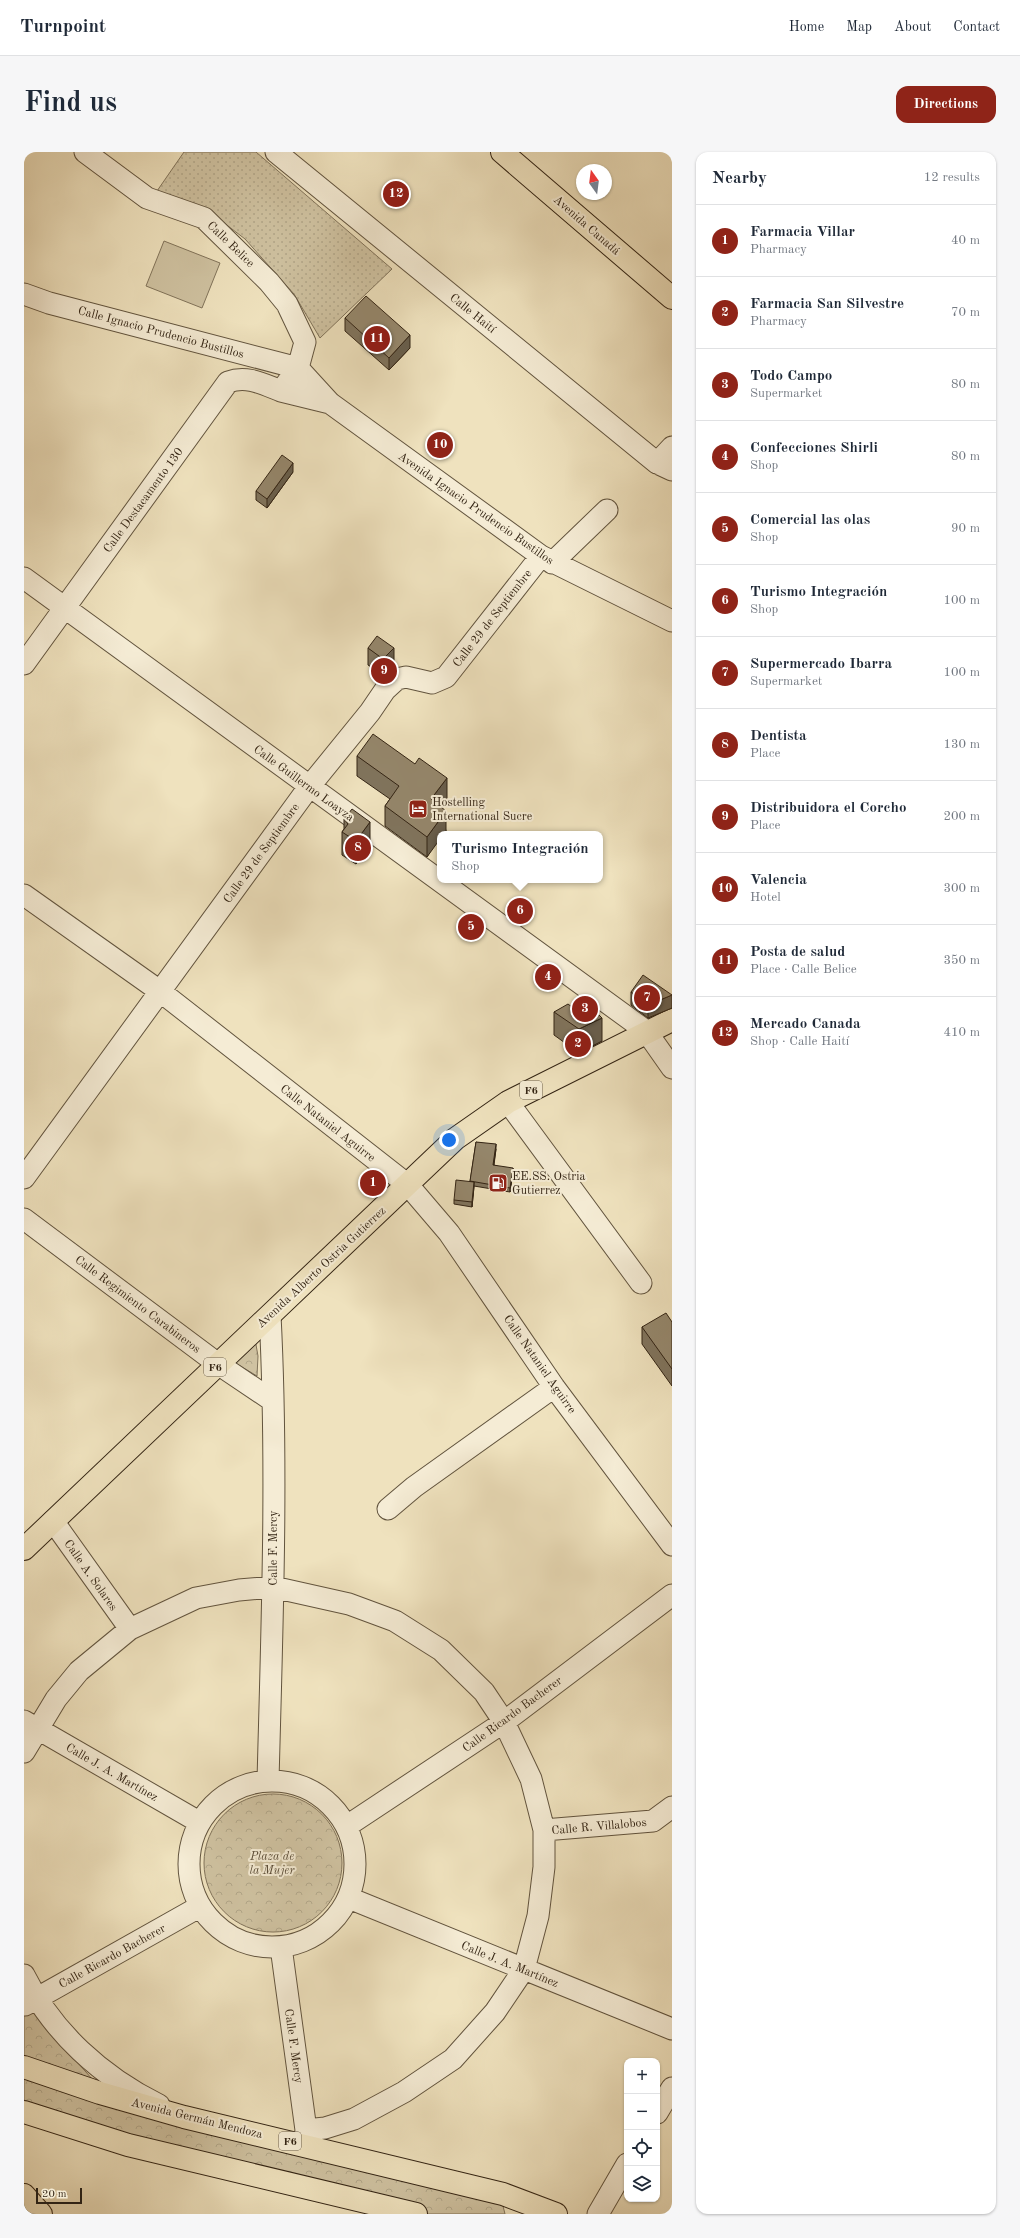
<!DOCTYPE html>
<meta charset="utf-8">
<style>
:root{--surface:#fff;--page:#f6f6f7;--text:#1f2937;--muted:#747a83;--line:#e0e1e3;--accent:#8f2418}
body{margin:0;font-family:"Old Standard TT",serif;background:var(--page);color:var(--text)}
.controls{position:absolute;right:12px;bottom:12px;display:grid;overflow:hidden;border-radius:8px;box-shadow:0 1px 3px #0004}
.controls button{width:36px;height:36px;display:grid;place-items:center;padding:0;border:0;border-bottom:1px solid var(--line);background:var(--surface);color:var(--text);font:20px sans-serif}
.compass{position:absolute;left:552px;top:12px;width:36px;height:36px;border-radius:50%;background:var(--surface);box-shadow:0 1px 3px #0004;rotate:346deg}
.scale{position:absolute;left:12px;bottom:10px;width:46px;box-sizing:border-box;padding-left:4px;border:2px solid #332414;border-top:0;font-size:11px;line-height:14px;white-space:nowrap;color:#332414;-webkit-text-stroke:3px #f5ecd5;paint-order:stroke}
.you{position:absolute;left:425px;top:988px;width:14px;height:14px;margin:-10px;border:3px solid #fff;border-radius:50%;background:#1a73e8;box-shadow:0 0 0 6px #1a73e833}
.badge{display:grid;place-items:center;width:26px;height:26px;border-radius:50%;background:var(--accent);color:#fff;font-size:13px;font-weight:700}
.pin{position:absolute;translate:-50% -50%;border:2px solid #fff;box-shadow:0 1px 4px #0006}
.popup{position:absolute;left:413px;top:679px;width:166px;height:52px;box-sizing:border-box;display:grid;place-content:center;border-radius:8px;background:var(--surface);filter:drop-shadow(0 1px 3px #0005);font-size:13px;white-space:nowrap;color:var(--muted)}
.popup b{font-size:15px;color:var(--text)}
.popup::after{content:'';position:absolute;left:50%;top:100%;margin-left:-8px;border:8px solid transparent;border-top-color:var(--surface)}
.list{margin:0;padding:0;list-style:none}
h2{display:flex;justify-content:space-between;align-items:center;height:52px;margin:0;padding:0 16px;font-size:17px}
h2 small{font-size:13px;font-weight:400;color:var(--muted)}
.list li{display:grid;grid-template-columns:26px 1fr auto;gap:12px;align-items:center;box-sizing:border-box;height:72px;padding:0 16px;border-top:1px solid var(--line)}
.list b{display:block;font-size:15px;white-space:nowrap}
.list p{margin:0;font-size:13px;white-space:nowrap;color:var(--muted)}
.list em{font-size:13px;font-style:normal;color:var(--muted)}
.icon{flex:none;width:22px;height:22px;fill:none;stroke:currentColor;stroke-width:2;stroke-linecap:round;stroke-linejoin:round}
.map{position:relative;flex:none;width:648px;height:2062px;overflow:hidden;border-radius:12px}
header{display:flex;align-items:center;gap:24px;box-sizing:border-box;height:56px;padding:0 20px;background:var(--surface);border-bottom:1px solid var(--line)}
header strong{font-size:19px}
nav{display:flex;gap:22px;margin-inline-start:auto;font-size:14px}
.intro{display:flex;align-items:center;justify-content:space-between;box-sizing:border-box;height:96px;padding:0 24px}
h1{margin:0;font-size:28px}
.button{padding:10px 18px;border-radius:12px;background:var(--accent);color:#fff;font-size:14px;font-weight:700}
main{display:flex;gap:24px;padding:0 24px}
aside{flex:1;background:var(--surface);border-radius:12px;box-shadow:0 1px 3px #0004}
.map>svg:first-child{display:block}
.grass{fill:url(#grass-dots);stroke:#81735a}
.forest{fill:url(#forest-crowns);stroke:#81735a}
.pitch{fill:#cfc2a1;stroke:#81735a}
.lines{fill:none;stroke-linecap:round;stroke-linejoin:round}
.minor-casing{stroke:#62543e;stroke-width:23}
.major-casing{stroke:#332414;stroke-width:24}
.highway-casing{stroke:#332414;stroke-width:24}
.minor{stroke:#f5ecd5;stroke-width:21}
.major{stroke:#efe2be;stroke-width:22}
.highway{stroke:#efe2be;stroke-width:22}
.wall{fill:#80745d;stroke:#332414}
.shaded-wall{fill:#685e4c;stroke:#332414}
.building{fill:#95876c;stroke:#332414}
.labels{text-anchor:middle;stroke-width:4;stroke-linejoin:round;paint-order:stroke}
.shield{fill:#f5ecd5;stroke:#6d604e;stroke-width:1}
.shield-label{font-size:11px;font-weight:bold;fill:#332414}
.street-label{font-size:12px;fill:#332414;stroke:#f5ecd5}
.poi-label{font-size:12px;fill:#332414;stroke:#f5ecd5;text-anchor:start}
.park-label{font-size:12px;font-style:italic;fill:#5a4c37;stroke:#f5ecd5}
</style>
<header>
<strong>Turnpoint</strong>
<nav><a>Home</a><a>Map</a><a>About</a><a>Contact</a></nav>
</header>
<div class="intro"><h1>Find us</h1><a class="button">Directions</a></div>
<main>
<div class="map">
<svg width="648" height="2062" viewBox="0 0 648 2062">
<defs>
<pattern id="grass-dots" width="8" height="8" patternUnits="userSpaceOnUse"><rect width="8" height="8" fill="#cfc2a1"/><path d="M2 2h.1M6 6h.1" fill="none" stroke="#b2a78a" stroke-width="1.8" stroke-linecap="round"/></pattern>
<pattern id="forest-crowns" width="20" height="18" patternUnits="userSpaceOnUse"><rect width="20" height="18" fill="#cfc2a1"/><path d="M2 6a3 3 0 1 1 6 0M12 15a3 3 0 1 1 6 0" fill="none" stroke="#b2a78a"/></pattern>
</defs>
<rect width="100%" height="100%" fill="#efe2be"/>
<filter id="stains"><feTurbulence type="fractalNoise" baseFrequency=".005" numOctaves="4"/><feColorMatrix values="0 0 0 0 .2 0 0 0 0 .09 0 0 0 0 .02 0 0 0 .5 -.17"/></filter>
<radialGradient id="worn" r=".72"><stop offset=".6" stop-color="#630" stop-opacity="0"/><stop offset="1" stop-color="#630" stop-opacity=".3"/></radialGradient>
<path class="grass" d="M 160,0 L 232,0 L 368,117 L 296,186 L 270,142 L 221,87 L 191,64 L 133,39 Z"/>
<path class="forest" d="M 231,1187 L 234,1204 L 233,1224 L 208,1209 Z
M180 1711a69 69 0 1 1 138 0a69 69 0 1 1-138 0Z
M 8,1859 L 69,1928 L 0,1905 L 0,1860 Z
M 0,1925 L 471,2050 L 479,2054 L 481,2062 L 390,2062 L 166,2000 L 30,1960 L 0,1948 Z"/>
<path class="pitch" d="M 140,89 L 196,111 L 178,156 L 122,134 Z"/>
<g class="lines">
<g class="minor-casing">
<path id="minor" d="M 252,0 L 633,311 L 648,318
M 0,142 L 25,151 L 274,216
M 274,216 L 306,251 L 517,404 L 648,469
M 257,239 L 306,251
M 633,311 L 648,295
M 528,411 L 583,358
M 0,426 L 622,879 L 648,916
M 0,512 L 204,230 C 223,223 239,232 257,239 L 274,216 L 281,190 L 263,152 L 245,130 L 180,66 L 123,46 L 61,0
M 0,743 L 137,840 L 384,1033 L 425,1081 L 530,1235 L 648,1393
M 484,950 L 617,1131
M 0,1026 L 285,635 L 346,560 L 361,538 L 373,527 L 382,525 L 408,531 L 422,525 L 517,404
M 0,1067 L 194,1212 L 249,1249
M 364,1357 L 390,1335 L 530,1235
M 29,1369 L 106,1477
M 0,1569 L 175,1670
M 0,1600 L 32,1547 L 55,1519 L 106,1477 L 172,1446 L 215,1438 L 249,1435 L 325,1452 L 371,1469 L 417,1498 L 460,1540 L 480,1570 L 507,1627 L 520,1678 L 520,1715 L 514,1764 L 500,1817 L 471,1860 L 429,1907 L 380,1940 L 330,1967 L 301,1976 L 282,1978
M165 1712a83 83 0 1 1 166 0a83 83 0 1 1-166 0Z
M 244,1629 C 248,1474 254,1318 246,1163
M 323,1674 L 480,1570 L 648,1443
M 520,1678 L 629,1669 L 648,1655
M 325,1746 L 648,1877
M 257,1795 L 282,1978 L 280,1992
M 0,1823 C 28,1880 78,1925 135,1953
M 1,1853 L 175,1755
M 633,1961 L 648,1936
M 574,2062 L 603,2012"/>
</g>
<g class="major-casing">
<path id="major" d="M 478,0 L 648,146
M 0,2043 L 17,2062"/>
</g>
<g class="highway-casing">
<path id="highway" d="M 0,1397 L 431,987 L 484,950 L 648,868
M 0,1915 L 76,1941 L 160,1965 L 479,2042 L 532,2062
M 0,1960 L 104,1993 L 392,2062"/>
</g>
<use href="#minor" class="minor"/>
<use href="#major" class="major"/>
<use href="#highway" class="highway"/>
</g>
<path class="wall" d="M 321,166 L 386,196 L 365,218 L 321,179 Z
M 269,320 L 243,356 L 232,348 L 232,339 Z
M 344,496 L 370,513 L 359,523 L 344,513 Z
M 333,604 L 423,646 L 416,655 L 422,679 L 420,682 L 416,682 L 403,705 L 361,674 L 361,654 L 366,647 L 333,624 Z
M 320,667 L 346,693 L 332,712 L 318,703 L 318,680 L 320,677 Z
M 607,840 L 648,856 L 624,866 L 607,853 Z
M 548,855 L 578,889 L 555,901 L 530,883 L 530,860 Z
M 452,990 L 472,997 L 470,1013 L 489,1020 L 486,1040 L 450,1034 L 448,1055 L 430,1052 L 430,1048 L 446,1030 Z
M 648,1170 L 648,1234 L 618,1192 L 618,1175 Z"/>
<path class="shaded-wall" d="M 386,183 L 386,196 L 365,218 L 365,206 Z
M 269,311 L 269,320 L 243,356 L 243,347 Z
M 370,496 L 370,513 L 359,523 L 359,507 Z
M 423,626 L 423,646 L 407,667 L 407,647 Z
M 422,659 L 422,679 L 420,682 L 416,682 L 416,687 L 403,705 L 403,685 Z
M 346,670 L 346,693 L 332,712 L 332,689 Z
M 648,843 L 648,856 L 624,866 L 624,853 Z
M 578,866 L 578,889 L 555,901 L 555,877 Z
M 472,992 L 472,997 L 469,1017 L 469,1013 Z
M 489,1016 L 489,1020 L 486,1040 L 486,1036 Z
M 450,1030 L 450,1035 L 448,1055 L 448,1050 Z"/>
<path class="building" d="M 342,144 L 386,183 L 365,206 L 321,166 Z
M 258,303 L 269,311 L 243,347 L 232,339 Z
M 353,484 L 370,496 L 359,507 L 344,496 Z
M 349,582 L 391,612 L 395,606 L 423,626 L 407,647 L 422,659 L 403,685 L 361,654 L 375,634 L 333,604 Z
M 328,657 L 346,670 L 332,689 L 318,680 L 324,672 L 320,667 Z
M 619,823 L 648,843 L 624,853 L 607,840 Z
M 560,848 L 578,866 L 555,877 L 530,860 L 544,852 L 548,855 Z
M 452,990 L 472,992 L 469,1013 L 489,1016 L 486,1036 L 446,1029 Z
M 432,1028 L 450,1030 L 448,1050 L 430,1048 Z
M 642,1161 L 648,1170 L 648,1217 L 618,1175 Z"/>
<defs>
<g id="hotel-square" transform="scale(1)"><rect x="-9" y="-9" width="18" height="18" rx="4" fill="#8f2418" stroke="#f5ecd5"/><path d="M-6-4.5h1.5V1H6V5H4.5V3h-9V5H-6ZM-4 0a1.8 1.8 0 1 1 3.6 0ZM.5 0V-2.5h3Q6-2.5 6 0Z" fill="#fff"/></g>
<g id="fuel-square" transform="scale(1)"><rect x="-9" y="-9" width="18" height="18" rx="4" fill="#8f2418" stroke="#f5ecd5"/><path d="M-5.5-6h7V0h2V4h1.3V-2.5L3-4.5l.8-.8L6-3V5H2.5V1h-1V6h-7ZM-4.2-4.7v3.2H.2V-4.7Z" fill="#fff"/></g>
</defs>
<g fill-rule="evenodd">
<use href="#hotel-square" x="394" y="657"/>
<use href="#fuel-square" x="474" y="1031"/>
</g>
<g class="labels">
<g class="shield">
<rect x="496" y="929" width="22" height="18" rx="3"/>
<rect x="180" y="1206" width="22" height="18" rx="3"/>
<rect x="255" y="1980" width="22" height="18" rx="3"/>
</g>
<g class="shield-label">
<text x="507" y="942">F6</text>
<text x="191" y="1219">F6</text>
<text x="266" y="1993">F6</text>
</g>
<g class="street-label">
<text transform="translate(563 73) rotate(41)" y="4">Avenida Canadá</text>
<text transform="translate(207 92) rotate(44)" y="4">Calle Belice</text>
<text transform="translate(449 161) rotate(39)" y="4">Calle Haití</text>
<text transform="translate(137 180) rotate(15)" y="4">Calle Ignacio Prudencio Bustillos</text>
<text transform="translate(119 348) rotate(-54)" y="4">Calle Destacamento 130</text>
<text transform="translate(452 356) rotate(35)" y="4">Avenida Ignacio Prudencio Bustillos</text>
<text transform="translate(468 466) rotate(-52)" y="4">Calle 29 de Septiembre</text>
<text transform="translate(280 631) rotate(36)" y="4">Calle Guillermo Loayza</text>
<text transform="translate(237 701) rotate(-54)" y="4">Calle 29 de Septiembre</text>
<text transform="translate(304 971) rotate(38)" y="4">Calle Nataniel Aguirre</text>
<text transform="translate(297 1115) rotate(-43)" y="4">Avenida Alberto Ostria Gutierrez</text>
<text transform="translate(114 1152) rotate(37)" y="4">Calle Regimiento Carabineros</text>
<text transform="translate(516 1212) rotate(55)" y="4">Calle Nataniel Aguirre</text>
<text transform="translate(249 1396) rotate(-90)" y="4">Calle F. Mercy</text>
<text transform="translate(67 1423) rotate(55)" y="4">Calle A. Solares</text>
<text transform="translate(488 1562) rotate(-36)" y="4">Calle Ricardo Bacherer</text>
<text transform="translate(88 1620) rotate(30)" y="4">Calle J. A. Martínez</text>
<text transform="translate(575 1674) rotate(-5)" y="4">Calle R. Villalobos</text>
<text transform="translate(88 1804) rotate(-29)" y="4">Calle Ricardo Bacherer</text>
<text transform="translate(486 1812) rotate(22)" y="4">Calle J. A. Martínez</text>
<text transform="translate(270 1894) rotate(82)" y="4">Calle F. Mercy</text>
<text transform="translate(173 1966) rotate(14)" y="4">Avenida Germán Mendoza</text>
</g>
<g class="poi-label">
<text x="408" y="654">Hostelling<tspan x="408" dy="14">International Sucre</tspan></text>
<text x="488" y="1028">EE.SS. Ostria<tspan x="488" dy="14">Gutierrez</tspan></text>
</g>
<g class="park-label">
<text x="248" y="1708">Plaza de<tspan x="248" dy="14">la Mujer</tspan></text>
</g>
</g>
<rect width="100%" height="100%" filter="url(#stains)"/>
<rect width="100%" height="100%" fill="url(#worn)"/>
</svg>
<div class="controls">
<button>+</button>
<button>−</button>
<button><svg class="icon" aria-label="locate" viewBox="0 0 24 24"><circle cx="12" cy="12" r="6"/><path d="M12 2v4M12 18v4M2 12h4M18 12h4"/></svg></button>
<button><svg class="icon" aria-label="layers" viewBox="0 0 24 24"><path d="M12 4l9 5-9 5-9-5zM3 14l9 5 9-5"/></svg></button>
</div>
<svg class="compass" viewBox="-18 -18 36 36"><path d="M0-13l5 13h-10z" fill="#e53935"/><path d="M0 13l5-13h-10z" fill="#747a83"/></svg>
<div class="scale">20 m</div>
<div class="you"></div>
<div class="pin badge" style="left:349px;top:1031px">1</div>
<div class="pin badge" style="left:554px;top:892px">2</div>
<div class="pin badge" style="left:561px;top:857px">3</div>
<div class="pin badge" style="left:524px;top:825px">4</div>
<div class="pin badge" style="left:447px;top:775px">5</div>
<div class="pin badge" style="left:496px;top:759px">6</div>
<div class="popup"><b>Turismo Integración</b>Shop</div>
<div class="pin badge" style="left:623px;top:846px">7</div>
<div class="pin badge" style="left:334px;top:696px">8</div>
<div class="pin badge" style="left:360px;top:519px">9</div>
<div class="pin badge" style="left:416px;top:293px">10</div>
<div class="pin badge" style="left:353px;top:187px">11</div>
<div class="pin badge" style="left:372px;top:42px">12</div>
</div>
<aside>
<h2>Nearby<small>12 results</small></h2>
<ul class="list">
<li><span class="badge">1</span><div><b>Farmacia Villar</b><p>Pharmacy</p></div><em>40 m</em></li>
<li><span class="badge">2</span><div><b>Farmacia San Silvestre</b><p>Pharmacy</p></div><em>70 m</em></li>
<li><span class="badge">3</span><div><b>Todo Campo</b><p>Supermarket</p></div><em>80 m</em></li>
<li><span class="badge">4</span><div><b>Confecciones Shirli</b><p>Shop</p></div><em>80 m</em></li>
<li><span class="badge">5</span><div><b>Comercial las olas</b><p>Shop</p></div><em>90 m</em></li>
<li><span class="badge">6</span><div><b>Turismo Integración</b><p>Shop</p></div><em>100 m</em></li>
<li><span class="badge">7</span><div><b>Supermercado Ibarra</b><p>Supermarket</p></div><em>100 m</em></li>
<li><span class="badge">8</span><div><b>Dentista</b><p>Place</p></div><em>130 m</em></li>
<li><span class="badge">9</span><div><b>Distribuidora el Corcho</b><p>Place</p></div><em>200 m</em></li>
<li><span class="badge">10</span><div><b>Valencia</b><p>Hotel</p></div><em>300 m</em></li>
<li><span class="badge">11</span><div><b>Posta de salud</b><p>Place · Calle Belice</p></div><em>350 m</em></li>
<li><span class="badge">12</span><div><b>Mercado Canada</b><p>Shop · Calle Haití</p></div><em>410 m</em></li>
</ul>
</aside>
</main>
